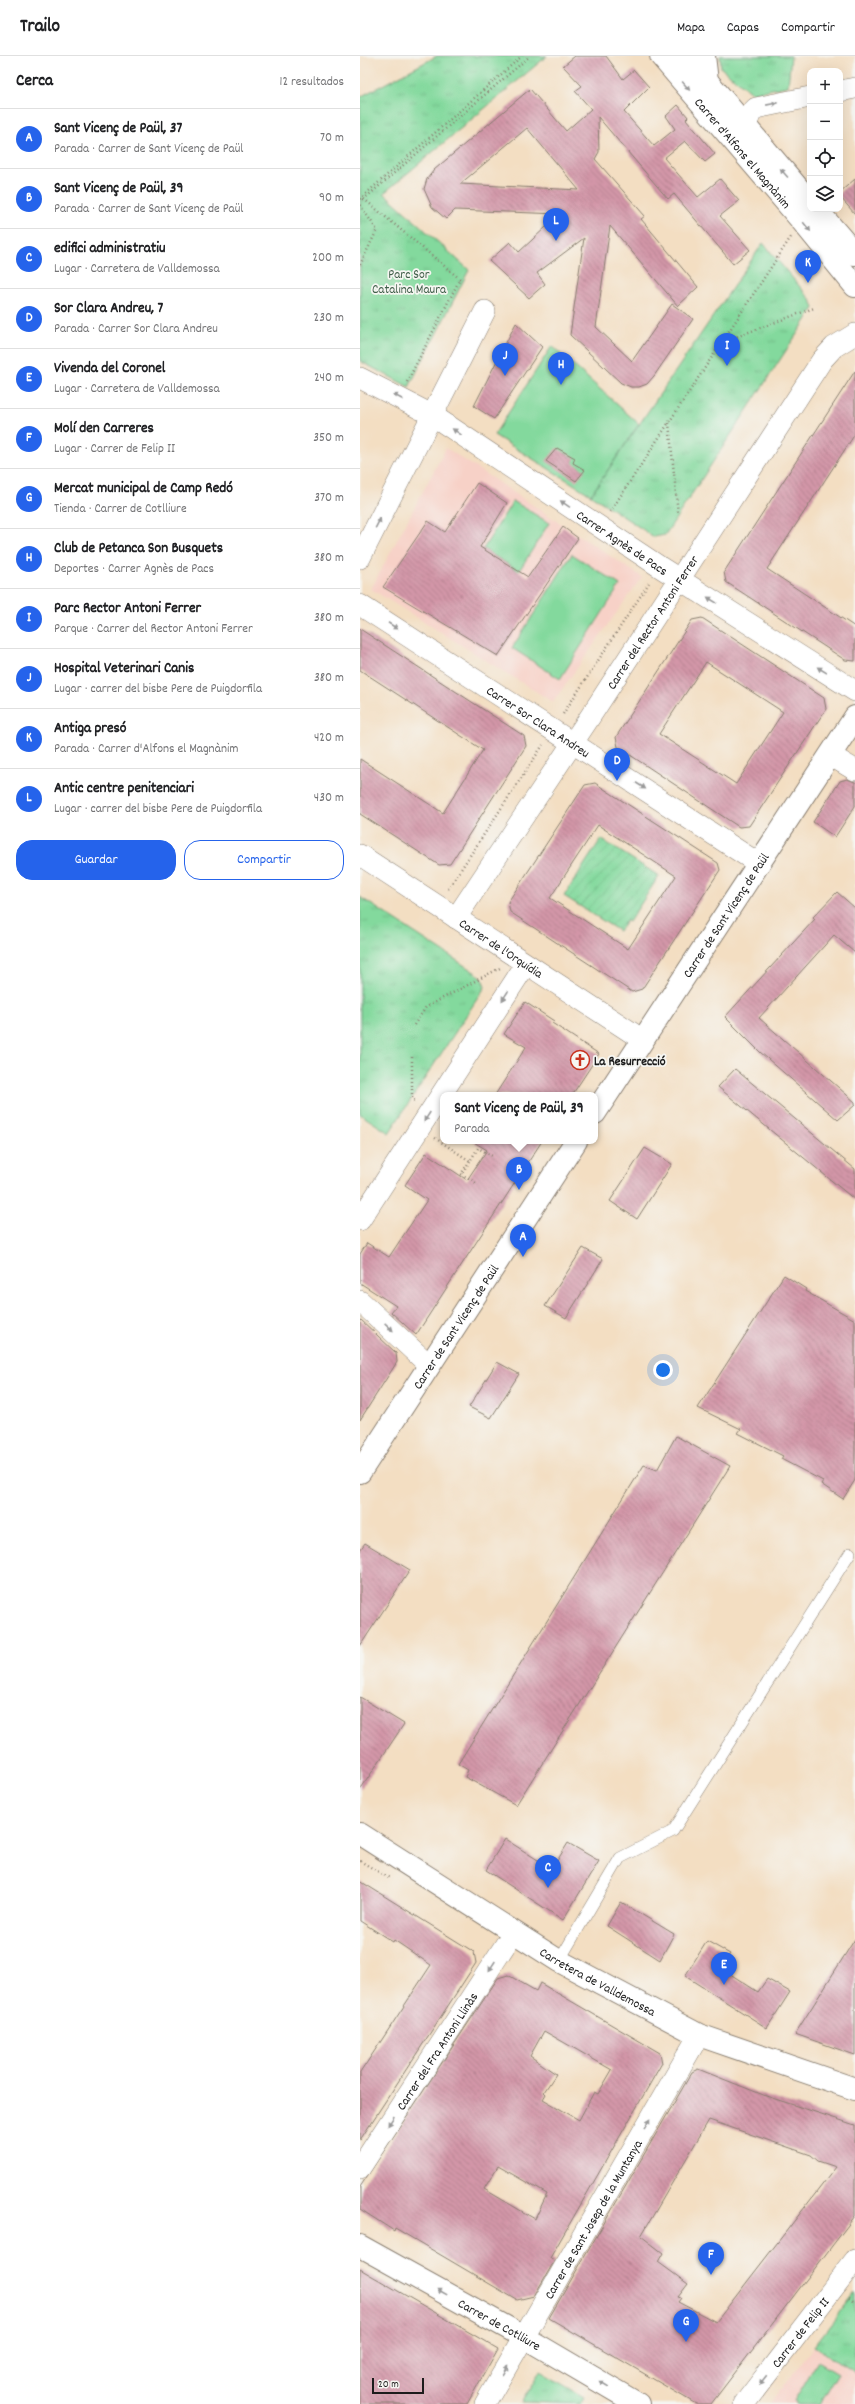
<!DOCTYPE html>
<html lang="es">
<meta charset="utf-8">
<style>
:root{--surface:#fff;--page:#f2f2f2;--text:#202124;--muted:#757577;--line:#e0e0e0;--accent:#2563eb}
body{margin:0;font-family:Dekko,sans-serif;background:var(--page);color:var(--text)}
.controls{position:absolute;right:12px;top:12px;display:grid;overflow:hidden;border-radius:8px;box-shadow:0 4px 16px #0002}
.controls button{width:36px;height:36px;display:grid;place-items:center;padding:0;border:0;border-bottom:1px solid var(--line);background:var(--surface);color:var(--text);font:20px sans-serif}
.scale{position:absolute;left:12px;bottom:10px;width:52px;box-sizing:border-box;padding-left:4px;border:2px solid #1c1c1c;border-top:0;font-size:11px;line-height:14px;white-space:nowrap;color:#1c1c1c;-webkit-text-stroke:3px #f6f6f2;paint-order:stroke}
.you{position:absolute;left:303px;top:1314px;width:14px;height:14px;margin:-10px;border:3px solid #fff;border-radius:50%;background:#1a73e8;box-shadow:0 0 0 6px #1a73e833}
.badge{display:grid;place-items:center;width:26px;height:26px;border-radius:50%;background:var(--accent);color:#fff;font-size:13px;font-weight:700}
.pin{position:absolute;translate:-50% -33px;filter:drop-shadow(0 1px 2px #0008)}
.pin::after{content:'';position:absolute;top:21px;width:14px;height:12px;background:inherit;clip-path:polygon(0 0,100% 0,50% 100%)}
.popup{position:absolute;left:80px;top:1036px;width:158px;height:52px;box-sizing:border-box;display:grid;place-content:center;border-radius:8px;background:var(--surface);filter:drop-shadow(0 1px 3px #0005);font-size:13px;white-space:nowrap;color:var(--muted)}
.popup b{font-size:15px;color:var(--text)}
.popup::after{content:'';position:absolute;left:50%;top:100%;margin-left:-8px;border:8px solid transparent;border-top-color:var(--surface)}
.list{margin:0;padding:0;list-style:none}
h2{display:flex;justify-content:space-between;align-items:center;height:52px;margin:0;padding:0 16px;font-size:17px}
h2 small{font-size:13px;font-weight:400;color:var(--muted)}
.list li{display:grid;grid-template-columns:26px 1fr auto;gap:12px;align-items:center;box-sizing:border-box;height:60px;padding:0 16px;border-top:1px solid var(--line)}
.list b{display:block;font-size:15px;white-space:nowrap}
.list p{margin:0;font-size:13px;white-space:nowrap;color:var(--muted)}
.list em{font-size:13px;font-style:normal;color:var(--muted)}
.actions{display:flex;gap:8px;padding:12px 16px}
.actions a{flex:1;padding:9px 0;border:1px solid var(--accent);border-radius:16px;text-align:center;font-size:14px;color:var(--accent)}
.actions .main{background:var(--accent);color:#fff}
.icon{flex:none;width:22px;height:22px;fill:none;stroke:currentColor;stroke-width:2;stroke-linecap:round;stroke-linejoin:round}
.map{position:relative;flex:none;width:495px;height:2348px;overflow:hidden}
header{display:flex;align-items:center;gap:24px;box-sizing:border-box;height:56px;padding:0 20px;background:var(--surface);border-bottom:1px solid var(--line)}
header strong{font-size:19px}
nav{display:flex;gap:22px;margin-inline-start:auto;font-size:14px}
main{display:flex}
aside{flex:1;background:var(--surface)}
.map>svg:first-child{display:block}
.built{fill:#f7d1c7}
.grass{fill:url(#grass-tufts);stroke:#507a5c}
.garden{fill:url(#garden-furrows);stroke:#507a5c}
.pitch{fill:#83d99d;stroke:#507a5c}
.building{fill:url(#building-back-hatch);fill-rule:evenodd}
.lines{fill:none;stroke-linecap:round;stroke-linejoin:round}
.service-casing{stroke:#887d6f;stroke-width:12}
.minor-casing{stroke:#887d6f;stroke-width:22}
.tertiary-casing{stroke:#887d6f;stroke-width:24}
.secondary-casing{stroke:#887d6f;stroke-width:24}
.motorway-casing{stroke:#887d6f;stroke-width:24}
.path{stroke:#887d6f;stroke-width:2.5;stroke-dasharray:1 3;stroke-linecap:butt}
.service{stroke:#fff;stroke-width:11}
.minor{stroke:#fff;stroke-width:21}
.tertiary{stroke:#fff;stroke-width:22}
.secondary{stroke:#fff;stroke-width:22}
.motorway{stroke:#fff;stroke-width:22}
.oneway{fill:#999}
.labels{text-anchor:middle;stroke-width:3.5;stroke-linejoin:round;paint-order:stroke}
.street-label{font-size:13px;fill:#1c1c1c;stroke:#f6f6f2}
.park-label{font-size:13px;fill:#405e49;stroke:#f6f6f2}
.poi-label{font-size:13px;font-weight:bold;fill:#1c1c1c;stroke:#f6f6f2;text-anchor:start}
</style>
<header>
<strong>Trailo</strong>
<nav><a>Mapa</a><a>Capas</a><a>Compartir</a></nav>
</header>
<main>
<aside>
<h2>Cerca<small>12 resultados</small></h2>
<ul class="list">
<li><span class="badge">A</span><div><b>Sant Vicenç de Paül, 37</b><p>Parada · Carrer de Sant Vicenç de Paül</p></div><em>70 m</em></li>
<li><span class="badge">B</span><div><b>Sant Vicenç de Paül, 39</b><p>Parada · Carrer de Sant Vicenç de Paül</p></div><em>90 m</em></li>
<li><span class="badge">C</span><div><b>edifici administratiu</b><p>Lugar · Carretera de Valldemossa</p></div><em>200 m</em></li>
<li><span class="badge">D</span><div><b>Sor Clara Andreu, 7</b><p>Parada · Carrer Sor Clara Andreu</p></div><em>230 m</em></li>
<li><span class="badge">E</span><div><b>Vivenda del Coronel</b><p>Lugar · Carretera de Valldemossa</p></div><em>240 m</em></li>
<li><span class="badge">F</span><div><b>Molí den Carreres</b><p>Lugar · Carrer de Felip II</p></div><em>350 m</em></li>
<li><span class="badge">G</span><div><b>Mercat municipal de Camp Redó</b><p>Tienda · Carrer de Cotlliure</p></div><em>370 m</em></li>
<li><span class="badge">H</span><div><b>Club de Petanca Son Busquets</b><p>Deportes · Carrer Agnès de Pacs</p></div><em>380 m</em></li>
<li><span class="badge">I</span><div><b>Parc Rector Antoni Ferrer</b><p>Parque · Carrer del Rector Antoni Ferrer</p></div><em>380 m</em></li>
<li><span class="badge">J</span><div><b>Hospital Veterinari Canis</b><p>Lugar · carrer del bisbe Pere de Puigdorfila</p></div><em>380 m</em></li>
<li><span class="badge">K</span><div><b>Antiga presó</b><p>Parada · Carrer d'Alfons el Magnànim</p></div><em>420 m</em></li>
<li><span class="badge">L</span><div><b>Antic centre penitenciari</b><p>Lugar · carrer del bisbe Pere de Puigdorfila</p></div><em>430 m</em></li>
</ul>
<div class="actions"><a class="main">Guardar</a><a>Compartir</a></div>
</aside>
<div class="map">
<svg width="495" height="2348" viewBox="0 0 495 2348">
<defs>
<pattern id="grass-tufts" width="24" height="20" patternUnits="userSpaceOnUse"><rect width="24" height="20" fill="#83d99d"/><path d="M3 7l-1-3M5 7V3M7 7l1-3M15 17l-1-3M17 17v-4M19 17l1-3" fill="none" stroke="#71ba87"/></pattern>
<pattern id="garden-furrows" width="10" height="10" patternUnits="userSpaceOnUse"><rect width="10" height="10" fill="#83d99d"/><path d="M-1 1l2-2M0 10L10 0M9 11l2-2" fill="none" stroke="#71ba87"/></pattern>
<pattern id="building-back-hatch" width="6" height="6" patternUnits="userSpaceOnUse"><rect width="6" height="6" fill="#d396a8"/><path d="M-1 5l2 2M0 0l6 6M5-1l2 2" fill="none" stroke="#aa7a88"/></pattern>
</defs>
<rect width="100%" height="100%" fill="#f6f6f2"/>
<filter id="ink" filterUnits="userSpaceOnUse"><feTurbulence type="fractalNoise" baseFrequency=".025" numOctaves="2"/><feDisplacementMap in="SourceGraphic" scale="8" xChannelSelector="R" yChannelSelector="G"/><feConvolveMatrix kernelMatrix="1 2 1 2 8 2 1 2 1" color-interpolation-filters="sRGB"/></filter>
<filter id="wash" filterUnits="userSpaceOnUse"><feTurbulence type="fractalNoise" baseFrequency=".012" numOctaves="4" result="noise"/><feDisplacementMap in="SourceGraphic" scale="16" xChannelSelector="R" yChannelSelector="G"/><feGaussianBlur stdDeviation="0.9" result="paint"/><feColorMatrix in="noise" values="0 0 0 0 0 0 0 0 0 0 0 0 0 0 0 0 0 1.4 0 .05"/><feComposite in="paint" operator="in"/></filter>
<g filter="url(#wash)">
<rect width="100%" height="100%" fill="#f3dec2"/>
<path class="built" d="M 86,392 L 282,521 L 193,646 L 11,533 Z
M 454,2290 L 495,2317 L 495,2348 L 410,2348 Z"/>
<path class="grass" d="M 77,0 L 187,0 L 24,137 L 109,214 L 49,331 L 0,305 L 0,41 Z
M 360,0 L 431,0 L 428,30 L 392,37 L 361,12 Z
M 403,187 L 451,244 L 454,252 L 305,479 L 294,481 L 231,439 Z
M 0,841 L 122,921 L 125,931 L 29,1077 L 0,1058 Z
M 495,2237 L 495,2317 L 454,2290 Z
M 180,2315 L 224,2341 L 220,2348 L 161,2346 Z"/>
<path class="garden" d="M 241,783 L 299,820 L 269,866 L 266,864 L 259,875 L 204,840 Z"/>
<path class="pitch" d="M 192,290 L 279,368 L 231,439 L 134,379 Z
M 153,445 L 189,467 L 159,515 L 123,493 Z
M 212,498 L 260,529 L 200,623 L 152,592 Z
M 458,2305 L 478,2317 L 459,2348 L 438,2348 L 434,2345 Z"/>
<g id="blocks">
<path class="building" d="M 215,0 L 246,0 L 263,23 L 274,14 L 289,31 L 264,56 L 294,90 L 315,73 L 306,60 L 318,49 L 328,61 L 326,63 L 355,98 L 345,106 L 325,85 L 304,102 L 338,141 L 360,123 L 379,145 L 360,160 L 390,194 L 373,208 L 314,138 L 308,143 L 238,61 L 239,96 L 235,103 L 285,160 L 281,163 L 338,231 L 318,250 L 250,170 L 236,271 L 272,305 L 312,248 L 333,263 L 294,320 L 287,328 L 279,331 L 271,331 L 261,327 L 210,279 L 224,182 L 177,217 L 185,228 L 169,242 L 129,205 L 150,186 L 159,196 L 200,158 L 95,154 L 86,163 L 72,151 L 64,133 L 67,123 L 74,114 L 170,33 L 206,75 L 231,53 L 215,35 L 222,30 L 203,10 ZM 167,72 L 219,134 L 100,128 Z
M 495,123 L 495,158 L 480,141 L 480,136 Z
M 156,267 L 182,291 L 134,363 L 114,350 Z
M 495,315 L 495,378 L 407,513 L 495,571 L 495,605 L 485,604 L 366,526 L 364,516 Z
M 197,392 L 215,402 L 213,407 L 225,414 L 216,425 L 186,405 Z
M 117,427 L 147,447 L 120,491 L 168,521 L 203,471 L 218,482 L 138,600 L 23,531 L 68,465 L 85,476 Z
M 342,562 L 464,642 L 466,653 L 389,770 L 379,771 L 258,691 L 256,681 L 332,564 ZM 346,606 L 423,656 L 376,728 L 299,678 Z
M 0,573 L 164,680 L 166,690 L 90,808 L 79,809 L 0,758 L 0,703 L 83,757 L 123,694 L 0,614 Z
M 487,723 L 495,726 L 495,750 L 475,781 L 453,766 L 480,725 Z
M 235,727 L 358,807 L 360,814 L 282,933 L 272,936 L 150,856 L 148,846 L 225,729 ZM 238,769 L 316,820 L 268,893 L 190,842 Z
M 477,836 L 495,852 L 495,897 L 474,879 L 399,962 L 495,1046 L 495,1049 L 478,1064 L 400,996 L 365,961 L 455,863 L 453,861 Z
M 165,946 L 194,965 L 192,967 L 239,998 L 212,1039 L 135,1039 L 166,991 L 144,978 Z
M 375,1013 L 495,1113 L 495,1144 L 358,1031 Z
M 112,1085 L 182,1085 L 56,1279 L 31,1256 L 36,1250 L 0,1227 L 0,1198 L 7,1187 L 29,1201 L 67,1144 L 45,1129 L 66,1097 L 107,1124 L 127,1094 Z
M 285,1092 L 312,1108 L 277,1163 L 250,1145 Z
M 223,1192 L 243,1203 L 206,1262 L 185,1250 Z
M 424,1219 L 446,1233 L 445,1235 L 495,1264 L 495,1424 L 483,1443 L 461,1428 L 463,1425 L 421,1403 L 423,1400 L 378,1377 L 381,1373 L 338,1352 Z
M 0,1263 L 36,1297 L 37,1306 L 0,1364 Z
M 137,1306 L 159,1318 L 131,1362 L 109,1351 Z
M 316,1380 L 370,1410 L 156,1749 L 105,1721 L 108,1714 L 98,1708 L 284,1409 L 297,1414 Z
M 5,1487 L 50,1514 L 0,1590 L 0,1494 Z
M 0,1641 L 44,1668 L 0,1734 Z
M 145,1783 L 192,1813 L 208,1787 L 239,1805 L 203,1864 L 126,1814 Z
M 0,1825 L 114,1896 L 116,1907 L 0,2084 L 0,2017 L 71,1909 L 34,1884 L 33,1886 L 0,1865 Z
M 261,1846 L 314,1878 L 300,1904 L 247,1870 Z
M 495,1883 L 495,1999 L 435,1978 Z
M 347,1885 L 370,1898 L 361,1912 L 398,1936 L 407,1923 L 430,1936 L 407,1972 L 325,1920 Z
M 148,1919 L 176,1935 L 180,1927 L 300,1997 L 302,2007 L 190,2202 L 195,2204 L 174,2240 L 157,2244 L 35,2172 L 34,2175 L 0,2153 L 0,2131 L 138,1922 ZM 184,1975 L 252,2014 L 238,2038 L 234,2036 L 219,2064 L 183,2043 L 186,2038 L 184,2036 L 196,2018 L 170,2000 ZM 138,2110 L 187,2138 L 175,2163 L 124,2133 Z
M 338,2013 L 406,2040 L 495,2069 L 495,2160 L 351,2348 L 336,2348 L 189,2262 L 332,2016 ZM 349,2064 L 451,2099 L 458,2105 L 476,2111 L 356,2266 L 318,2246 L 321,2242 L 318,2241 L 328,2228 L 298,2206 L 303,2197 L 281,2180 Z
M 0,2213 L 138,2293 L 107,2348 L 0,2348 Z"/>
</g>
</g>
<g filter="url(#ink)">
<use href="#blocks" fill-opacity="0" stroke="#887d6f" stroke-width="1"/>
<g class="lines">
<g class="service-casing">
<path id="service" d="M 199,1905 L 260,1802 L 313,1775 L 490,1497"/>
</g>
<g class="minor-casing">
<g id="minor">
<path d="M 480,35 L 495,32"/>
<path d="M 385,71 L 391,57 L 396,52 L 450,41"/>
<path id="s1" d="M 0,322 L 72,359 L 300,511 L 495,635"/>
<path d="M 0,502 L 125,255"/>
<path id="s2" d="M 0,549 L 399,808"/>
<path d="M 470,699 L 495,714"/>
<path id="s3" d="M 0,799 L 283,984"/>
<path id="s4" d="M 96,862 L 228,664 L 462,304 L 474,291 L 495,278"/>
<path d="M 0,1164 L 166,908"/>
<path d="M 0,1245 L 69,1309"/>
<path id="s5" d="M 0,2112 L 153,1877"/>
<path id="s6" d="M 125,2348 L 339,1979"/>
<path id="s7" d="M 384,2348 L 495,2204"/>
</g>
</g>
<g class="tertiary-casing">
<g id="tertiary">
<path id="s8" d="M 235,1057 L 495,661"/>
<path id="s9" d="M 0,1416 L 216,1085"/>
<path id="s10" d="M 0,2190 L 164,2281 L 278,2348"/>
</g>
</g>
<g class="secondary-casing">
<g id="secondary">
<path id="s11" d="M 301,0 L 442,165 L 495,230"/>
<path d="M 326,0 L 450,146"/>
<path d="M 456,153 L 495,198"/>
<path id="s12" d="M 0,1778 L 199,1905 L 339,1979 L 495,2033"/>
</g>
</g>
<g class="motorway-casing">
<path id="motorway" d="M 344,0 L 347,25"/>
</g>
<path class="path" d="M 0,143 L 162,0
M 0,149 L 17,174 L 0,209
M 362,286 L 454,252
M 47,326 L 100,223 L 4,143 L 170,0
M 309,367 L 318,458
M 250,456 L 431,181
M 203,658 L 289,527
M 88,833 L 183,689
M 54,969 L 66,951 L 140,912
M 52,1001 L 52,1043 L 55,1045
M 75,1082 L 110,1105 L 118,1092 L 134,1101
M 110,1105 L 101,1118 L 116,1127
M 0,1805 L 31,1823
M 489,2243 L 495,2248"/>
<use href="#service" class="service"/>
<use href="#minor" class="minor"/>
<use href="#tertiary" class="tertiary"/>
<use href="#secondary" class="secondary"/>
<use href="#motorway" class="motorway"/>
</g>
<defs><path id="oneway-solid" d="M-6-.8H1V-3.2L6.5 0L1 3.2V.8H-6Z"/></defs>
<g class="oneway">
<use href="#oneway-solid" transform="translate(326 30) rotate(50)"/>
<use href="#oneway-solid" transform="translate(412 48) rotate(-11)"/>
<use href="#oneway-solid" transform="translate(424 117) rotate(-131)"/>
<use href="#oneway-solid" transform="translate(447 171) rotate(51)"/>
<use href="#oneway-solid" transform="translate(38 341) rotate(-153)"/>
<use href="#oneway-solid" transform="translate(97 376) rotate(-146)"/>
<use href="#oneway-solid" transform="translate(205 448) rotate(-146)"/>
<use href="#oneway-solid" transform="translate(18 467) rotate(-63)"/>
<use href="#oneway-solid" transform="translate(352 544) rotate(-148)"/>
<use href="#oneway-solid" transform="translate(33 570) rotate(33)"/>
<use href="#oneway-solid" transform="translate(462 614) rotate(-148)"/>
<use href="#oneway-solid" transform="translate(281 730) rotate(33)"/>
<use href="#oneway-solid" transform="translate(145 940) rotate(123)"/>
<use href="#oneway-solid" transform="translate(67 1061) rotate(123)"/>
<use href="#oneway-solid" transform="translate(29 1271) rotate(43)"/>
<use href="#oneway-solid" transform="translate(132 1910) rotate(123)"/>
<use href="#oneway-solid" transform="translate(31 2065) rotate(123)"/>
<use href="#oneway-solid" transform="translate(287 2068) rotate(-60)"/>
<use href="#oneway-solid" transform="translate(82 2236) rotate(-151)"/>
<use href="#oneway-solid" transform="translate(145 2314) rotate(-60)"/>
<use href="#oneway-solid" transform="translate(403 2324) rotate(128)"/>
<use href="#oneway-solid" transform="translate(244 2328) rotate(-149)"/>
</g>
</g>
<defs>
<g id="church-ring" transform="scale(1)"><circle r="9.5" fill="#f6f6f2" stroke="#c8321e" stroke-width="1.5"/><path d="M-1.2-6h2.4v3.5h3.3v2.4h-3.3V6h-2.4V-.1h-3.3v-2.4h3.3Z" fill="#c8321e"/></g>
</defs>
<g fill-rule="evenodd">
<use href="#church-ring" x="220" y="1004"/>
</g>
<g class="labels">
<g class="street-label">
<text dy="5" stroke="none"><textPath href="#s11" startOffset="127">Carrer d'Alfons el Magnànim</textPath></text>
<text dy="5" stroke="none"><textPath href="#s1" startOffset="310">Carrer Agnès de Pacs</textPath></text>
<text dy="5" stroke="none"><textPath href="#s4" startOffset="355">Carrer del Rector Antoni Ferrer</textPath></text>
<text dy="5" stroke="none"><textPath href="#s2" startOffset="213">Carrer Sor Clara Andreu</textPath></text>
<text dy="5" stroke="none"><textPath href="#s8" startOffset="237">Carrer de Sant Vicenç de Paül</textPath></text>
<text dy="5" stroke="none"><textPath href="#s3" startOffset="169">Carrer de l'Orquídia</textPath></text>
<text dy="5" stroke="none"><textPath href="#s9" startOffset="174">Carrer de Sant Vicenç de Paül</textPath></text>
<text dy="5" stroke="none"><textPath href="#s12" startOffset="280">Carretera de Valldemossa</textPath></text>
<text dy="5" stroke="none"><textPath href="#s5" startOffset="140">Carrer del Fra Antoni Llinàs</textPath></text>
<text dy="5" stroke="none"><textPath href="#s6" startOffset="214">Carrer de Sant Josep de la Muntanya</textPath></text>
<text dy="5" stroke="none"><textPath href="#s10" startOffset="160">Carrer de Cotlliure</textPath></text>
<text dy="5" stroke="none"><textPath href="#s7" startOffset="91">Carrer de Felip II</textPath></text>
</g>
<g class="park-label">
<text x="49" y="222">Parc Sor<tspan x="49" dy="15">Catalina Maura</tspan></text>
</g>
<g class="poi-label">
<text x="234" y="1009">La Resurrecció</text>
</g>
</g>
</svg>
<div class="controls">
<button>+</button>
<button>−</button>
<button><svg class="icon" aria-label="locate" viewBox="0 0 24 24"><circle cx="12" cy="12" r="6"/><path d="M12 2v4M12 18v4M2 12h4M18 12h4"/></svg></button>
<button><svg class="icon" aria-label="layers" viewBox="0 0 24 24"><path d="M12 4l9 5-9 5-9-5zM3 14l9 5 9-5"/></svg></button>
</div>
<div class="scale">20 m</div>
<div class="you"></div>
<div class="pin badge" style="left:163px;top:1201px">A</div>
<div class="pin badge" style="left:159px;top:1134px">B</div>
<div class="popup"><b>Sant Vicenç de Paül, 39</b>Parada</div>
<div class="pin badge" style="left:188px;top:1832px">C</div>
<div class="pin badge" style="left:257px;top:725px">D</div>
<div class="pin badge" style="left:364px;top:1929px">E</div>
<div class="pin badge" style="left:351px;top:2219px">F</div>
<div class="pin badge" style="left:326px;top:2286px">G</div>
<div class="pin badge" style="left:201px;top:329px">H</div>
<div class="pin badge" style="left:367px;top:310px">I</div>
<div class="pin badge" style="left:145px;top:320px">J</div>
<div class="pin badge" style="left:448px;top:227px">K</div>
<div class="pin badge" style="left:196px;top:185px">L</div>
</div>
</main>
